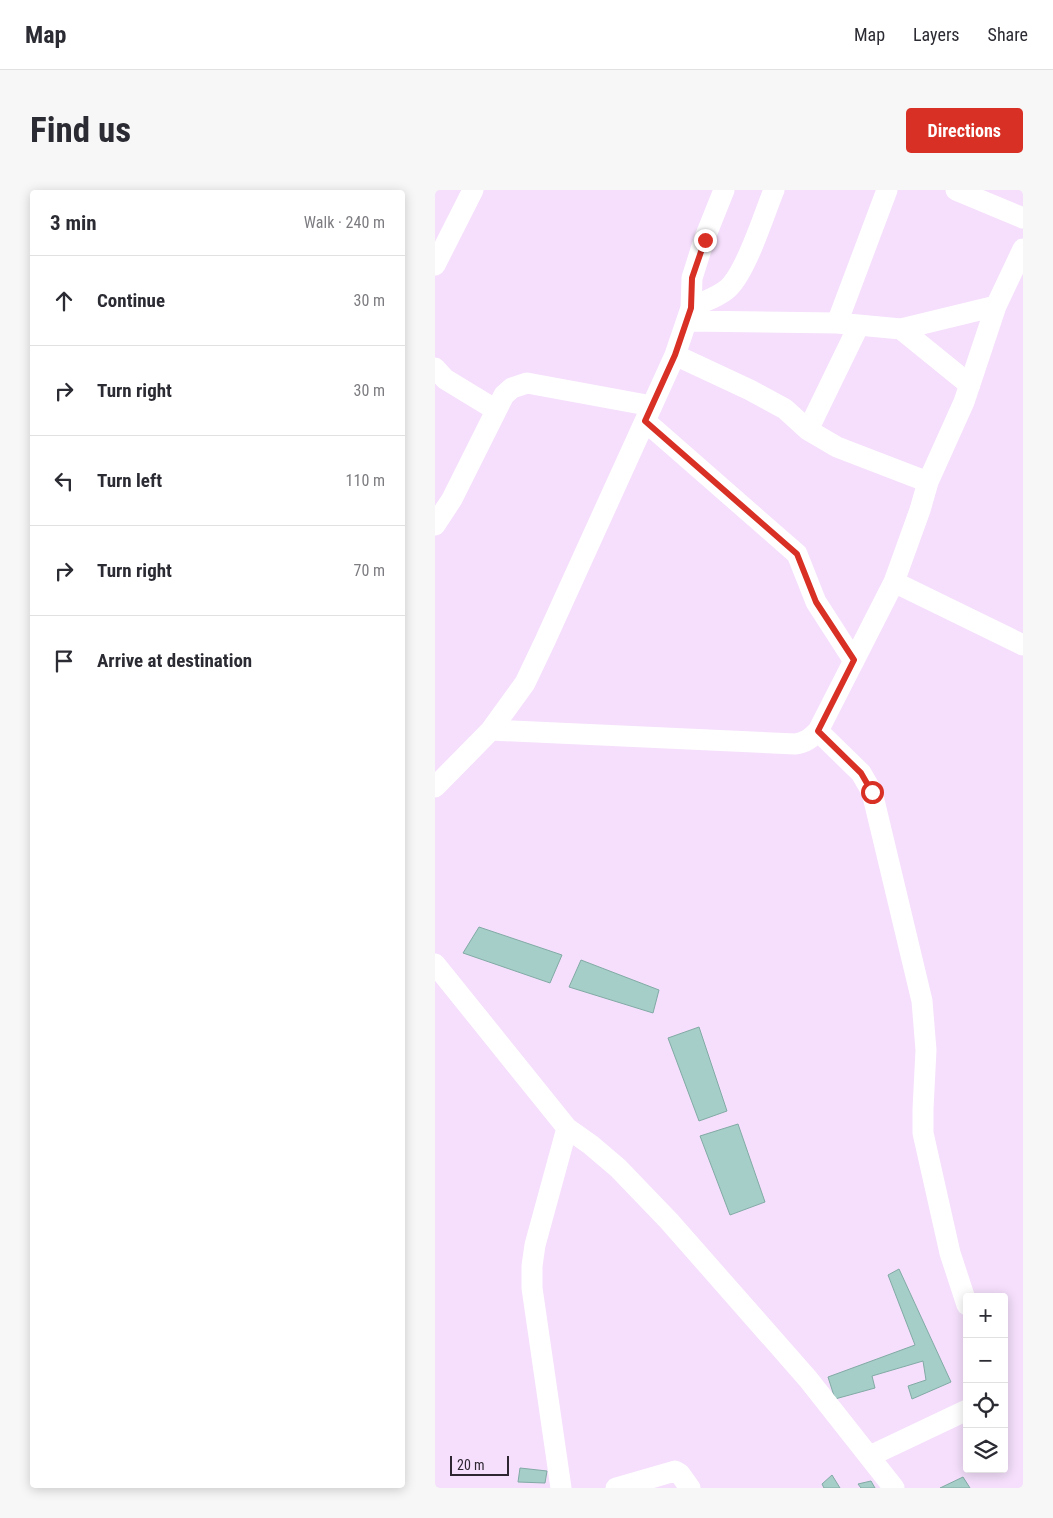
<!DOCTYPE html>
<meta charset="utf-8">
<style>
:root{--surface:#fff;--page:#f7f7f7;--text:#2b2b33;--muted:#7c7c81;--line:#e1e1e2;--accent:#d93025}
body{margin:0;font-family:"Roboto Condensed",sans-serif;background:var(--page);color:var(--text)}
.controls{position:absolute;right:15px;bottom:15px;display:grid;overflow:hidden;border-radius:5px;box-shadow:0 2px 12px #0003}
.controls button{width:45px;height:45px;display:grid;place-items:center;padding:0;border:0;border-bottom:1px solid var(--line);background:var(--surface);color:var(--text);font:25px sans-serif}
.scale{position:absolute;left:15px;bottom:12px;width:59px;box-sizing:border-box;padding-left:5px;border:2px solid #2e2631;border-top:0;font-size:14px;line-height:18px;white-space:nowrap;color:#2e2631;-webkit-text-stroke:4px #f5dffc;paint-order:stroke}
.stop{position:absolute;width:15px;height:15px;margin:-11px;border:4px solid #d93025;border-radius:50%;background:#fff}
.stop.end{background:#d93025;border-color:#fff;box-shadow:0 1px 5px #0008}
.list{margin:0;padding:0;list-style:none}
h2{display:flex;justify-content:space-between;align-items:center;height:65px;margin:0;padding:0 20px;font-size:21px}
h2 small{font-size:16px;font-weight:400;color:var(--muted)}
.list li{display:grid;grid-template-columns:32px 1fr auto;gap:15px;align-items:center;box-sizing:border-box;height:90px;padding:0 20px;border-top:1px solid var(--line)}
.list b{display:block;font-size:19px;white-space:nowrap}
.list em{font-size:16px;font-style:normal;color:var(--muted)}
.icon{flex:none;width:28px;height:28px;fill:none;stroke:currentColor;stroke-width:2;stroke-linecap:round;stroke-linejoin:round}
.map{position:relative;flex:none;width:588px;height:1298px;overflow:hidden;border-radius:5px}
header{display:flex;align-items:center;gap:30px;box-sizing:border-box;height:70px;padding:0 25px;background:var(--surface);border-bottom:1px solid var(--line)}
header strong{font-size:24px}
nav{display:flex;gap:28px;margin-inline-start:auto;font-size:18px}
.intro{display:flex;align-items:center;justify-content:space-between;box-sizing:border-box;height:120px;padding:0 30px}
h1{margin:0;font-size:35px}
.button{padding:12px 22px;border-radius:5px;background:var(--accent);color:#fff;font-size:18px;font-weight:700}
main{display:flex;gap:30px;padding:0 30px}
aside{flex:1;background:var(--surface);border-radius:5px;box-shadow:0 2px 12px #0003}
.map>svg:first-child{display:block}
.building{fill:#a5cec8;stroke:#82aaa5}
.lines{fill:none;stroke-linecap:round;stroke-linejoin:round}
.minor{stroke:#fff;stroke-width:21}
.route{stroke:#d93025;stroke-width:6}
</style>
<header>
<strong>Map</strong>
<nav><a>Map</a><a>Layers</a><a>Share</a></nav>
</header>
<div class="intro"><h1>Find us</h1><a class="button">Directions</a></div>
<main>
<aside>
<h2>3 min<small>Walk · 240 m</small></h2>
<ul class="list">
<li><svg class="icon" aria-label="ahead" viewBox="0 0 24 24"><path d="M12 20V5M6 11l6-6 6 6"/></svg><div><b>Continue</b></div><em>30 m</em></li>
<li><svg class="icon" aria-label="right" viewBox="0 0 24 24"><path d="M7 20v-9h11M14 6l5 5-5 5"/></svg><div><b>Turn right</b></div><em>30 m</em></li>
<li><svg class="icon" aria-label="left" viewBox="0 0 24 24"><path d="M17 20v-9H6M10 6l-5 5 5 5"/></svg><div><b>Turn left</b></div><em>110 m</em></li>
<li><svg class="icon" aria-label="right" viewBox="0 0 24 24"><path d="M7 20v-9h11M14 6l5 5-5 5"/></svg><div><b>Turn right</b></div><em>70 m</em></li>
<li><svg class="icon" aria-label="arrive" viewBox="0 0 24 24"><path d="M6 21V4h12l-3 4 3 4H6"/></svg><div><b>Arrive at destination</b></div></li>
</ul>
</aside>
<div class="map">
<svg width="588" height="1298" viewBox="0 0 588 1298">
<rect width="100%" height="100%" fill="#f5dffc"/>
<path class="building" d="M 44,737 L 127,765 L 115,793 L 28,763 Z
M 146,770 L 224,800 L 218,823 L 134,797 Z
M 264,837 L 292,921 L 264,931 L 233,848 Z
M 303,934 L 330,1012 L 295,1025 L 265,946 Z
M 464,1079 L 516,1192 L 477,1209 L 473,1196 L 491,1190 L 488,1171 L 437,1186 L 440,1198 L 400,1209 L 393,1187 L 480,1155 L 453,1085 Z
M 85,1278 L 112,1281 L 110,1293 L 83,1292 Z
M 397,1285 L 405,1298 L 389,1298 L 387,1294 Z
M 528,1287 L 535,1298 L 505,1298 Z
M 436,1291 L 440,1298 L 426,1298 L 423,1294 Z"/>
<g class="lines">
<path class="minor" d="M 521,0 L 588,28
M 0,75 L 38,0
M 256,118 C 267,112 281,108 291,100 C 310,86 329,24 339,0
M 252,131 L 402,133 L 466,139 L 561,116
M 402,133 L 452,0
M 466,139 L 535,195
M 240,165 L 315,200 L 350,219 L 373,240 L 402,257 L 493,292
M 0,178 L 10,189 L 61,220
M 210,231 L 362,364 L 381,412 L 419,471
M 373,240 L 424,135
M 0,335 L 17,309 L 69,205 L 77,198 L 92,193 L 217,216
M 459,392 L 588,455
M 56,540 L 360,554 C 370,553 376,548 383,541 L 459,392 L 485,320 L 493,292 L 529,212 L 561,116 L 588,59
M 383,541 L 426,583 L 437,602 L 487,811 L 491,860 L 488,919 L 488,943 L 515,1063 L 532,1115
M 0,597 L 56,540 L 90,493 L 110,451 L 240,165 L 256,118 L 257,88 L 269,50 L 289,0
M 0,774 L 132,938 L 156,955 L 183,978 L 234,1031 L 373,1189 L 459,1298
M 435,1266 L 532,1220
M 126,1298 L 97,1098 L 97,1076 L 100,1055 L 132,938
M 181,1298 L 240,1281 L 245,1284 L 255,1298"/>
</g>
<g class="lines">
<path class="route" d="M 270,50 L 257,88 L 256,118 L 240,165 L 210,231 L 362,364 L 381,412 L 419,470 L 383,541 L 426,583 L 437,602"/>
</g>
</svg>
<div class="controls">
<button>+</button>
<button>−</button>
<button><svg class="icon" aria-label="locate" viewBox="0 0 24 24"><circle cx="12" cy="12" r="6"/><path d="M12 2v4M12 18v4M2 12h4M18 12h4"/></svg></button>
<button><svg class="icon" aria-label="layers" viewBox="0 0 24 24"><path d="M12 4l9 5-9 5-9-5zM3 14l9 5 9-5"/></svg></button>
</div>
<div class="scale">20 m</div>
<div class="stop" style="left:437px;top:602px"></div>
<div class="stop end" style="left:270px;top:50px"></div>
</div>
</main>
